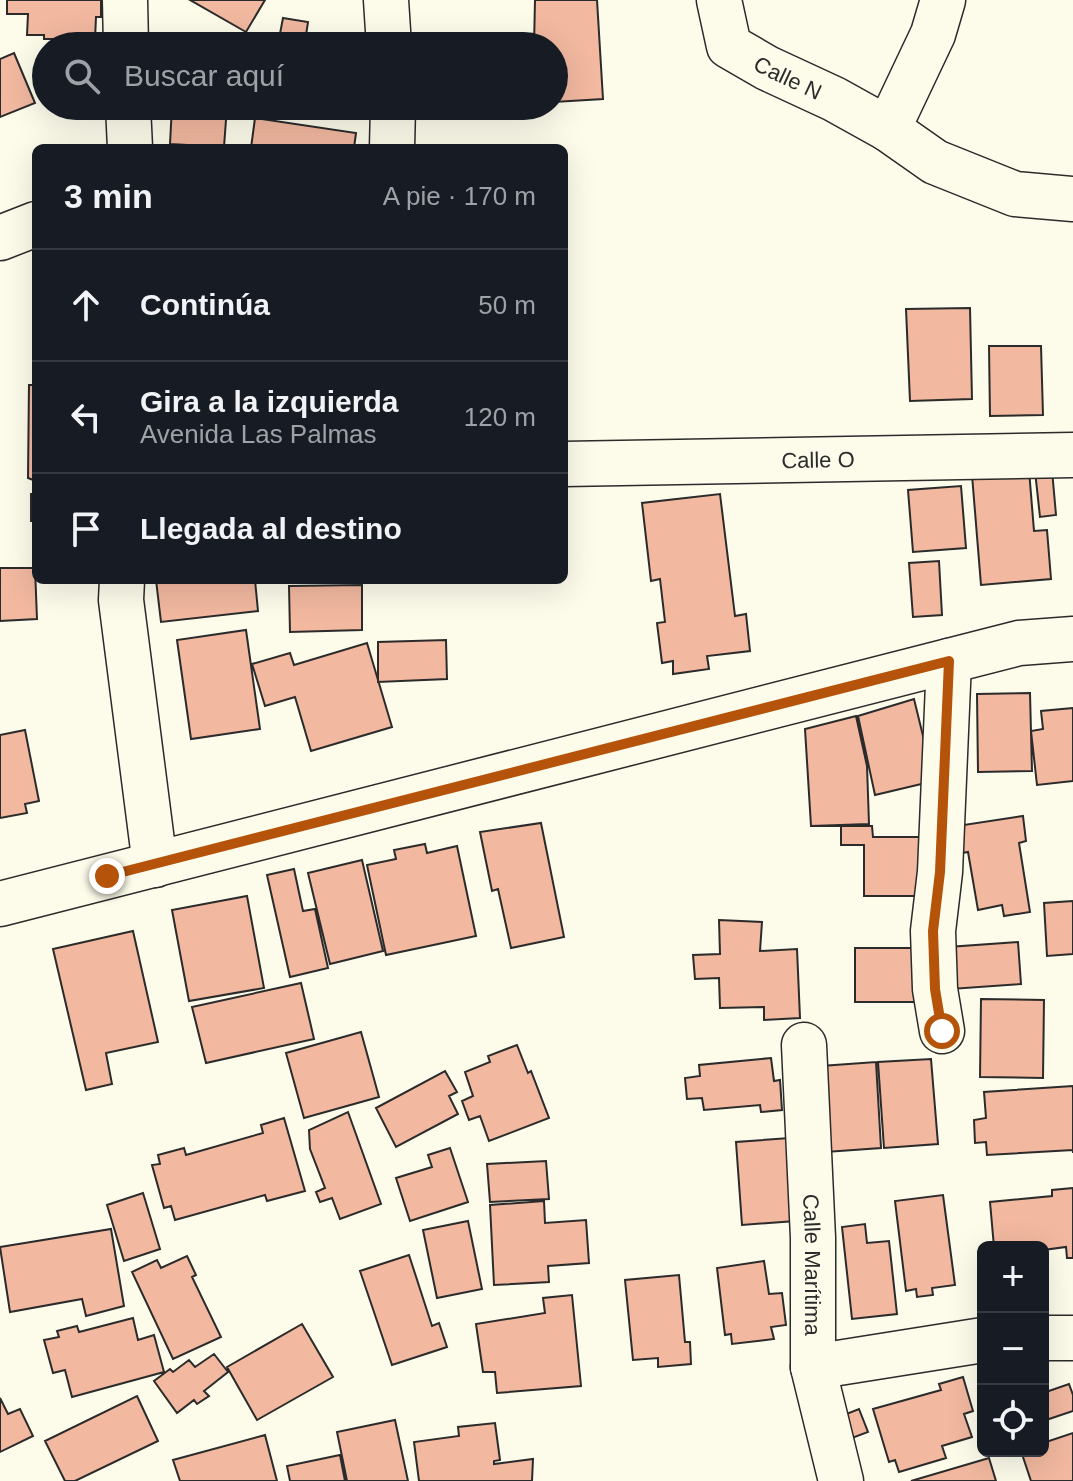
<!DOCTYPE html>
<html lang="es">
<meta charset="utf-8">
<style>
:root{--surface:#171b24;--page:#242831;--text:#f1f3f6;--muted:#9ea1a6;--line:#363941}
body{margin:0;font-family:Arial,sans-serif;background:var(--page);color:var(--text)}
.controls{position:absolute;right:24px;bottom:24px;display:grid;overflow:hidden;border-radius:12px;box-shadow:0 8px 32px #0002}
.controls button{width:72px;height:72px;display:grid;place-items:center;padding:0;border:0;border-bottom:2px solid var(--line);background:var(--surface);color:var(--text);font:40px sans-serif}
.stop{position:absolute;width:24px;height:24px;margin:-18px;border:6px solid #b45309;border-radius:50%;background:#fff}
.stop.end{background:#b45309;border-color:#fff;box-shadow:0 2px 8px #0008}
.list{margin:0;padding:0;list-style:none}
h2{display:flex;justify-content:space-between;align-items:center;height:104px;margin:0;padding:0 32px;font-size:34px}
h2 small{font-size:26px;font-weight:400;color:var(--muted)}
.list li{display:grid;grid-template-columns:52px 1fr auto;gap:24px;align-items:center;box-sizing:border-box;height:112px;padding:0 32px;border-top:2px solid var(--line)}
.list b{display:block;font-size:30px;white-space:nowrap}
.list p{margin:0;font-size:26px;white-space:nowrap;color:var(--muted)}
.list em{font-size:26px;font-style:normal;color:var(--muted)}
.icon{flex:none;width:44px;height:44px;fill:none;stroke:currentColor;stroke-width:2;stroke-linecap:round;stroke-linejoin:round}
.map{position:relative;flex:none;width:1073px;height:1481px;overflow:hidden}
.search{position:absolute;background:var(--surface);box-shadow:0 8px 32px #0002;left:32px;top:32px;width:536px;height:88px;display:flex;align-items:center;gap:20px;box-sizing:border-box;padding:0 28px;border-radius:44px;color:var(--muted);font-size:30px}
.panel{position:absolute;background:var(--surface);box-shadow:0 8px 32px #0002;left:32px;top:144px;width:536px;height:440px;border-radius:12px}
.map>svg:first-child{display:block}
.building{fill:#f2b8a0;stroke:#2b2b2b;stroke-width:2}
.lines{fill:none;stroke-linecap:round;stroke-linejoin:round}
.minor-casing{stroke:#2b2b2b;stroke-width:47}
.minor{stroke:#fdfbea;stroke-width:44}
.route{stroke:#b45309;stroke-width:10}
.labels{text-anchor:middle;stroke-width:6;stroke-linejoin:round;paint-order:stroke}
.street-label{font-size:22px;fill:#2b2b2b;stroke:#fdfbea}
</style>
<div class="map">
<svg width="1073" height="1481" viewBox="0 0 1073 1481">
<rect width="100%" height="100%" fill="#fdfbea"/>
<path class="building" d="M 7,0 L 101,0 L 101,17 L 96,17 L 95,39 L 44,39 L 44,35 L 27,35 L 28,14 L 7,14 Z
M 190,0 L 265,0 L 246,32 Z
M 535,0 L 597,0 L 603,99 L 554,102 L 554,46 L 534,46 Z
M 283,18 L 308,22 L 305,42 L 330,46 L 270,46 L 272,38 L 279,39 Z
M 14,53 L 35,103 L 0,117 L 0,59 Z
M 172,106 L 227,106 L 224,147 L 170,144 Z
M 255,118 L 356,133 L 354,148 L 251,148 Z
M 970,308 L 972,399 L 910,401 L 906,309 Z
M 989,346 L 1041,346 L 1043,415 L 990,416 Z
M 29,385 L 36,385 L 36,481 L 28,478 Z
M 1029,470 L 1034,531 L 1047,530 L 1051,579 L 981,585 L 972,475 Z
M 1052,470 L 1056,515 L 1040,517 L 1035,471 Z
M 961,486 L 966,548 L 913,552 L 908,490 Z
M 31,494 L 36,494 L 36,521 L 31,521 Z
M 720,494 L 735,616 L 746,614 L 750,651 L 707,656 L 709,669 L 673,674 L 673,661 L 662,663 L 657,623 L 665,622 L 660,579 L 651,581 L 642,503 Z
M 939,561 L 942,615 L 913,617 L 909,563 Z
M 0,568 L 35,568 L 37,619 L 0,621 Z
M 156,580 L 255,580 L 258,611 L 161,622 Z
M 362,585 L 362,630 L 290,632 L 289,586 Z
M 246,630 L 260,729 L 191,739 L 177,640 Z
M 446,640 L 447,679 L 378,682 L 378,642 Z
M 367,643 L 392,727 L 311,751 L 295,697 L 265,706 L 252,664 L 290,653 L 294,665 Z
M 1030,693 L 1032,771 L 978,772 L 977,694 Z
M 914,699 L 934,781 L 875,795 L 858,716 Z
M 1073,708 L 1073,781 L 1037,785 L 1031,731 L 1043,729 L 1041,711 Z
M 856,716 L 867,766 L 869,824 L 811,826 L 805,729 Z
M 25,730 L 39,801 L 25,804 L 27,813 L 0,818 L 0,735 Z
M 1023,816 L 1026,841 L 1019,843 L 1030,912 L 1004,916 L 1002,905 L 978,910 L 968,852 L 962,853 L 957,826 Z
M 541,823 L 564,937 L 511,948 L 498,889 L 492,891 L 480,832 Z
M 841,826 L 872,826 L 873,837 L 925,837 L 926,896 L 864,896 L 864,845 L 841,845 Z
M 425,844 L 427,853 L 457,846 L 476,936 L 386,955 L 367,865 L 396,859 L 394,850 Z
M 362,860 L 383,951 L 330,964 L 308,873 Z
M 294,869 L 303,911 L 315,909 L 328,968 L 290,977 L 267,875 Z
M 247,896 L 264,988 L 189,1001 L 172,910 Z
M 1073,901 L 1073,954 L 1047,956 L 1044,903 Z
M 719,920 L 762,922 L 760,951 L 797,949 L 800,1018 L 764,1020 L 764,1007 L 720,1008 L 719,978 L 695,979 L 693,955 L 720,954 Z
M 133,931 L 158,1042 L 106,1053 L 112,1084 L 86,1090 L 53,949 Z
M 1018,942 L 1021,984 L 951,989 L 948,947 Z
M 855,948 L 918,948 L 918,1002 L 855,1002 Z
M 301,983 L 314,1039 L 206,1063 L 192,1007 Z
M 981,999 L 1044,1000 L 1043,1078 L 980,1077 Z
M 361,1032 L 379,1097 L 304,1118 L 286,1053 Z
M 517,1045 L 528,1073 L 531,1071 L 549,1118 L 489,1141 L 480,1116 L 469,1120 L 462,1101 L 473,1096 L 465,1072 L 490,1062 L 488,1056 Z
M 771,1058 L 774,1081 L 780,1080 L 782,1110 L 761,1112 L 760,1105 L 704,1110 L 702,1098 L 687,1099 L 685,1078 L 700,1076 L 699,1065 Z
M 931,1059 L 938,1144 L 884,1148 L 878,1062 Z
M 876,1062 L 881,1148 L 826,1152 L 821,1066 Z
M 445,1071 L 457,1092 L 449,1096 L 458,1114 L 396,1147 L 376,1108 Z
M 1073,1086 L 1073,1153 L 1073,1150 L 987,1155 L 986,1142 L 975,1143 L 974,1120 L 986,1118 L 984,1092 Z
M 348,1112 L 381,1204 L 340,1219 L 332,1198 L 320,1202 L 316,1192 L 325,1188 L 310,1149 L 309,1130 Z
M 284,1118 L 305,1191 L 267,1201 L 265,1195 L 175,1220 L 171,1206 L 164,1208 L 152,1165 L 160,1164 L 158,1155 L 184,1148 L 186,1155 L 263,1133 L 261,1125 Z
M 803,1137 L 809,1220 L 742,1225 L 736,1142 Z
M 450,1148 L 468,1202 L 410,1221 L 396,1178 L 432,1167 L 428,1155 Z
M 546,1161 L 549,1199 L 490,1202 L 487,1164 Z
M 1073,1188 L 1073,1258 L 1067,1258 L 1066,1247 L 1043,1250 L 1043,1247 L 994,1247 L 990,1202 L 1052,1196 L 1052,1190 Z
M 143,1193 L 160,1249 L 124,1261 L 107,1205 Z
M 943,1195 L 955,1285 L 932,1288 L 933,1295 L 917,1297 L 916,1289 L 906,1291 L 895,1201 Z
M 544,1201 L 545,1223 L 586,1220 L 589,1263 L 548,1266 L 549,1282 L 494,1285 L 490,1205 Z
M 468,1221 L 482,1289 L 437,1298 L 423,1230 Z
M 865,1224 L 867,1243 L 889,1241 L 897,1314 L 852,1319 L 842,1227 Z
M 111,1229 L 124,1306 L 86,1316 L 82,1299 L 10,1312 L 0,1247 Z
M 409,1255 L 432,1326 L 439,1323 L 447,1347 L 392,1365 L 360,1271 Z
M 187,1256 L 196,1275 L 192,1277 L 221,1337 L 173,1359 L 132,1272 L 157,1260 L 161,1268 Z
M 764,1261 L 769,1294 L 782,1293 L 786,1325 L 771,1327 L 774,1339 L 732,1344 L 731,1334 L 725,1335 L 717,1268 Z
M 679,1275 L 685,1342 L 690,1342 L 691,1364 L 658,1367 L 658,1358 L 633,1360 L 625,1280 Z
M 572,1295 L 581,1386 L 497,1393 L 495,1372 L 483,1372 L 476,1324 L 545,1313 L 543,1298 Z
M 133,1318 L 138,1340 L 154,1335 L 164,1372 L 72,1397 L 65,1370 L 53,1373 L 44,1340 L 59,1337 L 57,1331 L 77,1326 L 79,1332 Z
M 302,1324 L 333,1377 L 257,1420 L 227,1367 Z
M 214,1354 L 228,1372 L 204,1391 L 209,1396 L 197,1404 L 194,1400 L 177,1413 L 154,1381 L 170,1369 L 173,1372 L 189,1360 L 195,1367 Z
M 963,1377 L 973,1411 L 964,1414 L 972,1437 L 942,1446 L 946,1458 L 899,1472 L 895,1460 L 889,1462 L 873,1409 L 941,1390 L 939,1384 Z
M 1069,1384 L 1073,1395 L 1073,1411 L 1043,1421 L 1043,1393 Z
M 137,1396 L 158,1441 L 75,1481 L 65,1481 L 45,1441 Z
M 0,1398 L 8,1414 L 20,1409 L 33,1436 L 0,1452 Z
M 859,1409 L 868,1432 L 844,1441 L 836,1418 Z
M 395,1420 L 408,1481 L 347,1481 L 337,1432 Z
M 495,1423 L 500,1460 L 494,1461 L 494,1464 L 533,1459 L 532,1481 L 419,1481 L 414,1442 L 459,1436 L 458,1427 Z
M 1073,1433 L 1073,1481 L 1031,1481 L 1021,1451 L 1043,1451 L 1043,1443 Z
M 265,1435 L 277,1481 L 180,1481 L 173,1460 Z
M 340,1455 L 345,1481 L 290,1481 L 287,1466 Z
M 989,1458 L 996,1481 L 911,1481 Z"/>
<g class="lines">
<g class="minor-casing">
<g id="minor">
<path d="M 125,0 L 126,46"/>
<path d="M 386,0 L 389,46"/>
<path id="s1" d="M 719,0 L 729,46 L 767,68 L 834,99 L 888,129 L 935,162 L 1015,194 L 1073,199"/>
<path d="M 128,106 L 130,148"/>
<path d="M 888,129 L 933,34 L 943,0"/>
<path d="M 392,148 L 393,106"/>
<path d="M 0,238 L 36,224"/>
<path id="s2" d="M 564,464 L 1073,455"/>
<path d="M 122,580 L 121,600 L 155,865"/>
<path d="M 0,904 L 1019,643 L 1073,639"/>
<path d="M 942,1031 L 935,989 L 933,931 L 940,872 L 949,661"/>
<path id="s3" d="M 804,1045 L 813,1238 L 813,1367 L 841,1481"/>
<path d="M 1043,1338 L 1073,1338"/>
<path d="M 813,1367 L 983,1340"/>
</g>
</g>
<use href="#minor" class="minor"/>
</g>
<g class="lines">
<path class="route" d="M 107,876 L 949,661 L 940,872 L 933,931 L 935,989 L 942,1031"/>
</g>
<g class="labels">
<g class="street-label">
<text dy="8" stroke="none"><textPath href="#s1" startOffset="114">Calle N</textPath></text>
<text dy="8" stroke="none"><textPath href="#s2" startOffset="254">Calle O</textPath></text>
<text dy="8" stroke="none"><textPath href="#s3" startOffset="220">Calle Marítima</textPath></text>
</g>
</g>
</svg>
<div class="controls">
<button>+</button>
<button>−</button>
<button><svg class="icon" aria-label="locate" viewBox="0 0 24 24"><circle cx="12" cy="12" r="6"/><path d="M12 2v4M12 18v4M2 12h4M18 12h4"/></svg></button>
</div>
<div class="stop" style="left:942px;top:1031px"></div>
<div class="stop end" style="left:107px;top:876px"></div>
<div class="search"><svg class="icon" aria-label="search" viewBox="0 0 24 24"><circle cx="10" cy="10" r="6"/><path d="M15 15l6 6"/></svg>Buscar aquí</div>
<section class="panel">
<h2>3 min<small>A pie · 170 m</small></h2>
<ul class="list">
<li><svg class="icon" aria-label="ahead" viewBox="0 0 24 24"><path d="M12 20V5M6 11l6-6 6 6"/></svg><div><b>Continúa</b></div><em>50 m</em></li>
<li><svg class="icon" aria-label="left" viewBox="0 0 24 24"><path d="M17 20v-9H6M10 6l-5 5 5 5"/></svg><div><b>Gira a la izquierda</b><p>Avenida Las Palmas</p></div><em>120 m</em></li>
<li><svg class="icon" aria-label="arrive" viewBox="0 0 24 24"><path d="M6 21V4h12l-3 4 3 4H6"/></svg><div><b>Llegada al destino</b></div></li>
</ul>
</section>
</div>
